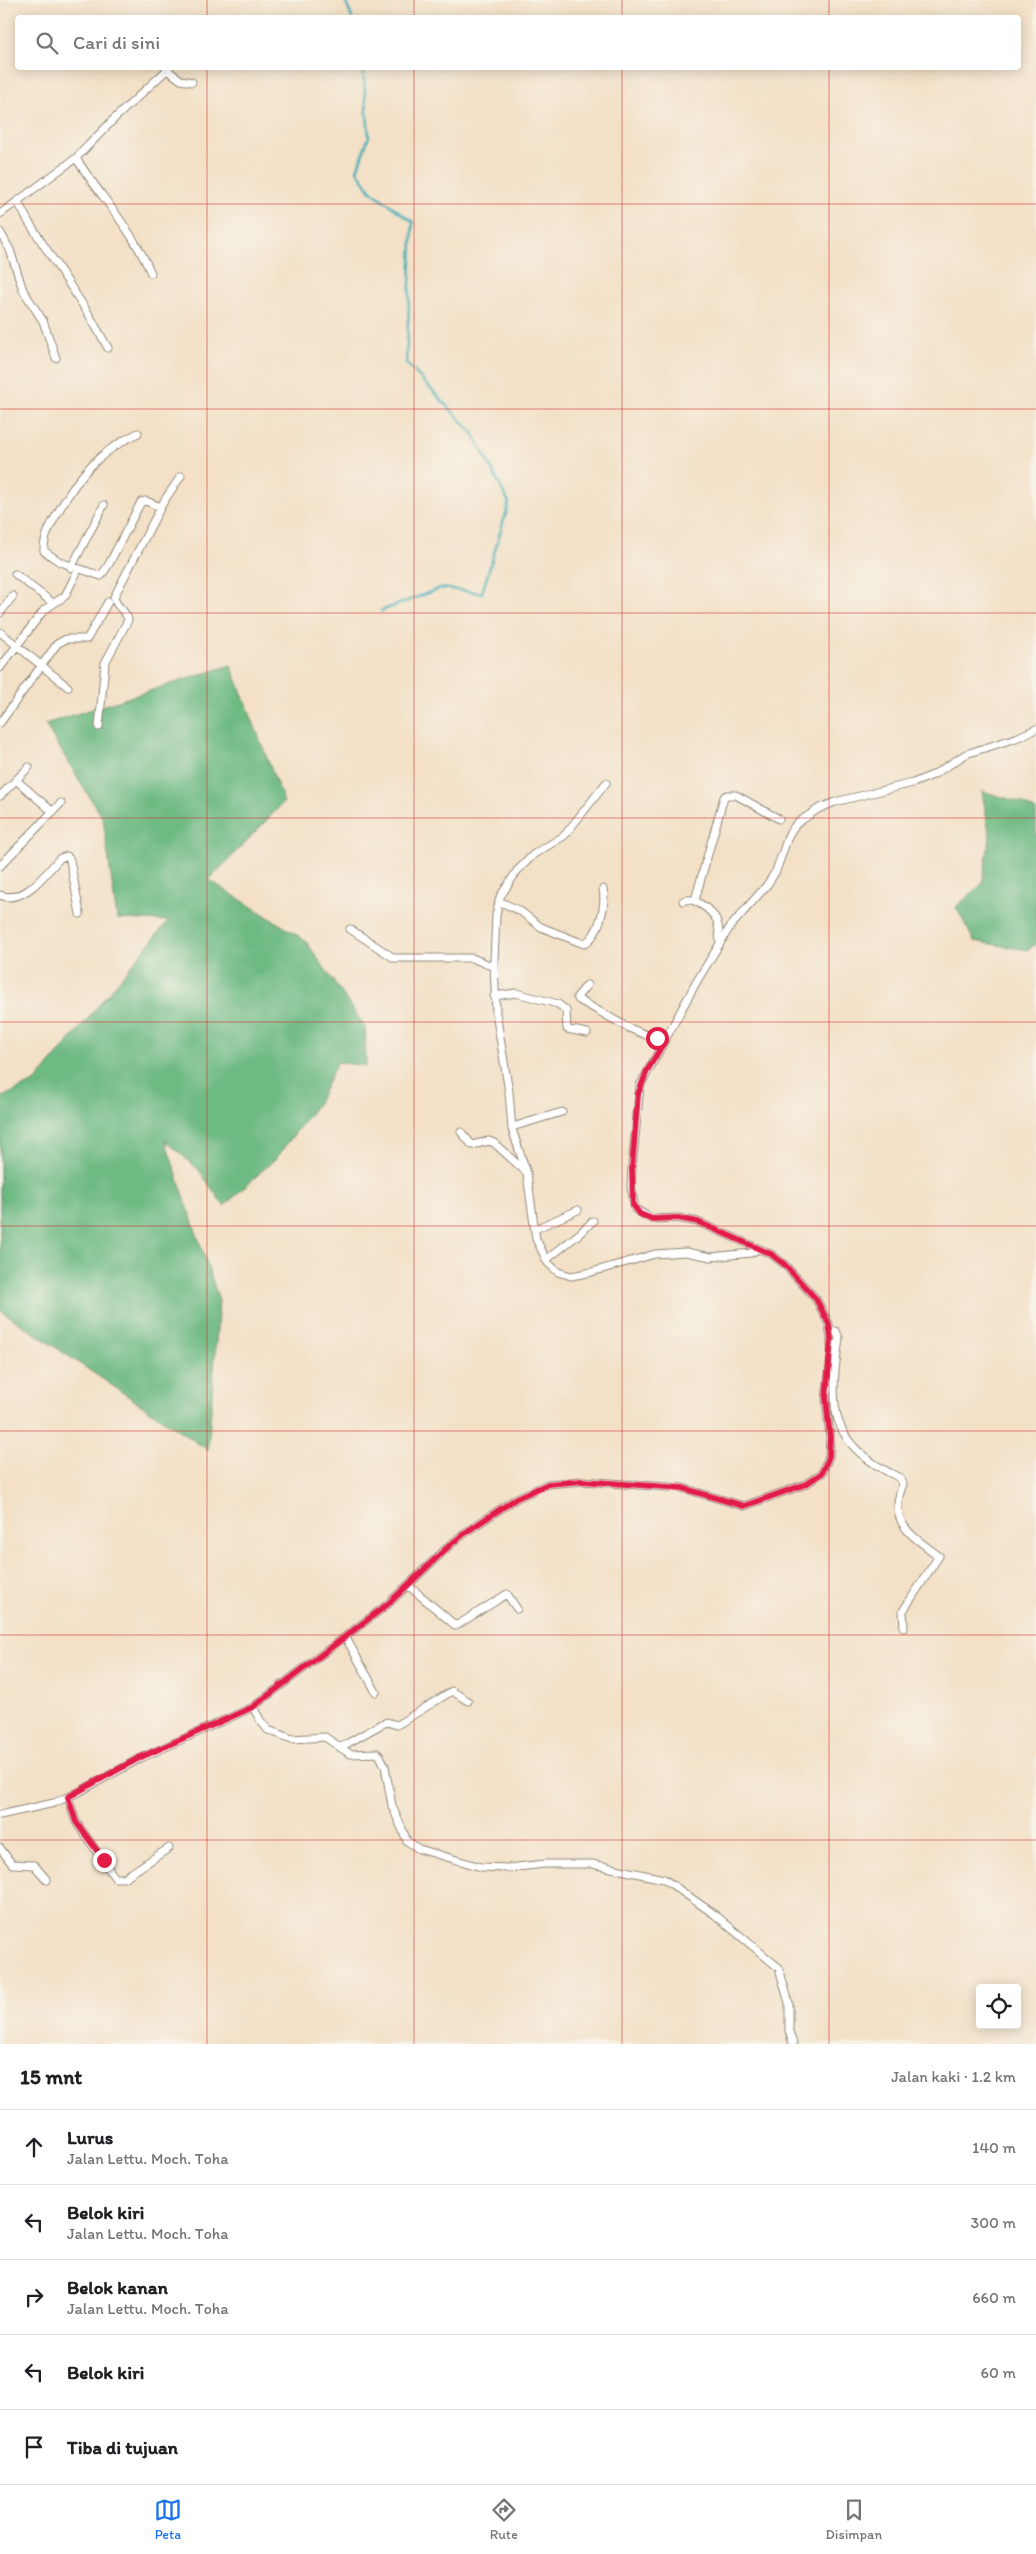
<!DOCTYPE html>
<html lang="id">
<meta charset="utf-8">
<style>
:root{--surface:#fff;--page:#f2f2f2;--text:#202124;--muted:#757577;--line:#e0e0e0;--accent:#1a73e8}
body{margin:0;font-family:Itim,sans-serif;background:var(--page);color:var(--text)}
.controls{position:absolute;right:15px;bottom:15px;display:grid;overflow:hidden;border-radius:5px;box-shadow:0 2px 12px #0003}
.controls button{width:45px;height:45px;display:grid;place-items:center;padding:0;border:0;border-bottom:1px solid var(--line);background:var(--surface);color:var(--text);font:25px sans-serif}
.stop{position:absolute;width:15px;height:15px;margin:-11px;border:4px solid #e11d48;border-radius:50%;background:#fff}
.stop.end{background:#e11d48;border-color:#fff;box-shadow:0 1px 5px #0008}
.list{margin:0;padding:0;list-style:none}
h2{display:flex;justify-content:space-between;align-items:center;height:65px;margin:0;padding:0 20px;font-size:21px}
h2 small{font-size:16px;font-weight:400;color:var(--muted)}
.list li{display:grid;grid-template-columns:32px 1fr auto;gap:15px;align-items:center;box-sizing:border-box;height:75px;padding:0 20px;border-top:1px solid var(--line)}
.list b{display:block;font-size:19px;white-space:nowrap}
.list p{margin:0;font-size:16px;white-space:nowrap;color:var(--muted)}
.list em{font-size:16px;font-style:normal;color:var(--muted)}
.icon{flex:none;width:28px;height:28px;fill:none;stroke:currentColor;stroke-width:2;stroke-linecap:round;stroke-linejoin:round}
.map{position:relative;flex:none;width:1036px;height:2044px;overflow:hidden}
.search{position:absolute;background:var(--surface);box-shadow:0 2px 12px #0003;left:15px;right:15px;top:15px;height:55px;display:flex;align-items:center;gap:12px;box-sizing:border-box;padding:0 18px;border-radius:5px;color:var(--muted);font-size:19px}
.sheet{height:440px;background:var(--surface)}
nav{display:flex;justify-content:space-around;align-items:center;box-sizing:border-box;height:70px;border-top:1px solid var(--line);background:var(--surface);font-size:14px;color:var(--muted)}
nav a{display:grid;justify-items:center;gap:2px}
nav .on{color:var(--accent)}
.map>svg:first-child{display:block}
.forest{fill:#6eba83;stroke:#4c7257}
.lines{fill:none;stroke-linecap:round;stroke-linejoin:round}
.stream{stroke:#3daeb7;stroke-width:2.5}
.minor-casing{stroke:#8f8678;stroke-width:9}
.minor{stroke:#fff;stroke-width:7}
.route{stroke:#e11d48;stroke-width:6}
.grid{fill:none;stroke:#d62828;stroke-width:1;stroke-opacity:0.55}
</style>
<div class="map">
<svg width="1036" height="2044" viewBox="0 0 1036 2044">
<rect width="100%" height="100%" fill="#f7f3e8"/>
<filter id="ink" filterUnits="userSpaceOnUse"><feTurbulence type="fractalNoise" baseFrequency=".02" numOctaves="2"/><feDisplacementMap in="SourceGraphic" scale="10" xChannelSelector="R" yChannelSelector="G"/><feConvolveMatrix kernelMatrix="1 2 1 2 8 2 1 2 1" color-interpolation-filters="sRGB"/></filter>
<filter id="wash" filterUnits="userSpaceOnUse"><feTurbulence type="fractalNoise" baseFrequency=".0096" numOctaves="4" result="noise"/><feDisplacementMap in="SourceGraphic" scale="20" xChannelSelector="R" yChannelSelector="G"/><feGaussianBlur stdDeviation="1.12" result="paint"/><feColorMatrix in="noise" values="0 0 0 0 0 0 0 0 0 0 0 0 0 0 0 0 0 1.4 0 .05"/><feComposite in="paint" operator="in"/></filter>
<g filter="url(#wash)">
<rect width="100%" height="100%" fill="#f3e0c6"/>
<path class="forest" d="M 231,665 L 284,802 L 209,880 L 305,940 L 365,1027 L 366,1066 L 337,1062 L 318,1103 L 275,1159 L 224,1206 L 199,1170 L 165,1140 L 219,1300 L 208,1450 L 0,1310 L 0,1122 L 2,1097 L 36,1081 L 168,921 L 117,919 L 103,819 L 45,724 Z
M 982,791 L 1022,803 L 1036,811 L 1036,944 L 1027,950 L 974,941 L 956,907 L 982,884 L 990,837 Z"/>
<g class="lines">
<path class="stream" d="M 345,0 L 352,18
M 363,68 L 369,136 L 357,170 L 371,191 L 413,222 L 406,363 L 473,433 L 509,503 L 482,593 L 441,588 L 381,611"/>
</g>
</g>
<g filter="url(#ink)">
<g class="lines">
<g class="minor-casing">
<path id="minor" d="M 167,70 L 181,80 L 192,82
M 76,158 C 102,199 131,227 151,273
M 18,202 L 28,221 L 88,313 L 108,348
M 0,214 L 76,158 L 115,118 L 169,68
M 0,232 L 10,250 L 23,290 L 43,321 L 56,358
M 138,433 C 97,453 79,475 57,514 C 51,524 43,539 44,551 L 60,562 L 101,576 L 109,564 L 141,502 L 146,501 L 160,507
M 71,568 L 104,505
M 15,574 L 53,603
M 0,613 L 13,596
M 0,632 L 68,687
M 0,668 L 44,610 L 65,596 L 78,570
M 0,723 L 57,644 L 66,639 L 87,639 L 108,602
M 99,727 L 105,663 L 128,620 C 127,611 115,607 114,597 L 164,501 L 181,476
M 16,780 L 53,812
M 606,783 L 564,836 L 534,854 L 517,871 L 500,897 L 496,915 L 494,961 L 496,1013 L 509,1092 L 512,1129 L 527,1174 L 536,1239 L 548,1263 L 558,1272 L 571,1276 L 592,1272 L 655,1254 L 686,1252 L 711,1257 L 751,1253 L 758,1249
M 0,796 L 29,767
M 0,866 L 61,803
M 0,895 C 24,905 46,873 60,858 L 67,856 L 70,860 L 80,914
M 695,900 L 724,797 L 727,795 L 736,795 L 779,819
M 499,901 L 520,911 L 541,927 L 584,944 C 600,935 606,904 603,889
M 683,901 C 693,896 710,909 716,919 C 719,925 719,935 720,943
M 350,929 L 394,958 L 472,958 L 494,967
M 587,985 L 577,997 L 579,1000 L 629,1028 L 664,1042
M 494,996 L 516,993 L 558,1004 L 566,1010 L 567,1029 L 587,1033
M 512,1127 L 562,1112
M 461,1132 L 472,1145 L 489,1141 L 494,1143 L 525,1171
M 535,1229 L 578,1210
M 546,1260 L 579,1234 L 593,1221
M 830,1332 L 836,1331 L 839,1338 C 829,1409 828,1444 900,1478 L 903,1484 C 887,1523 911,1535 939,1556 L 903,1611 L 904,1628
M 409,1586 L 456,1626 L 507,1594 L 517,1609
M 346,1638 L 376,1692
M 253,1707 L 260,1720 L 268,1730 L 292,1739 L 325,1737 L 350,1754 L 377,1753 L 380,1756 L 385,1766 L 392,1806 L 403,1831 L 407,1841 L 419,1849 L 481,1867 L 508,1868 L 545,1864 L 592,1864 L 664,1879 L 714,1914 L 779,1968 L 789,2003 L 789,2031 L 793,2044
M 341,1747 L 382,1724 L 387,1722 L 397,1725 L 452,1691 L 468,1701
M 68,1797 L 76,1822 L 115,1878 L 124,1878 L 169,1848
M 0,1815 L 54,1803 L 79,1792 L 139,1759 L 253,1707 L 388,1604 L 450,1545 L 469,1530 L 517,1498 L 548,1484 L 582,1481 L 682,1488 L 744,1506 L 806,1484 L 822,1473 L 829,1456 L 830,1437 L 826,1399 L 832,1351 L 829,1324 L 816,1299 L 784,1264 L 771,1254 L 698,1222 L 678,1218 L 652,1219 L 635,1209 L 631,1186 L 632,1167 L 640,1086 L 697,981 L 730,927 L 767,885 L 776,871 L 789,834 L 796,824 L 818,809 L 835,802 L 913,783 L 933,775 L 966,754 L 1016,738 L 1036,729
M 0,1848 L 12,1864 L 34,1865 L 47,1880"/>
</g>
<use href="#minor" class="minor"/>
</g>
</g>
<g class="lines" filter="url(#ink)">
<path class="route" d="M 104,1860 L 76,1822 L 68,1797 L 139,1758 L 253,1707 L 388,1604 L 450,1545 L 469,1530 L 517,1498 L 548,1484 L 582,1481 L 682,1488 L 744,1506 L 806,1484 L 822,1473 L 829,1456 L 830,1437 L 826,1399 L 831,1339 L 829,1324 L 816,1299 L 784,1264 L 771,1254 L 698,1222 L 678,1218 L 652,1219 L 640,1214 L 633,1205 L 632,1168 L 638,1094 L 647,1071 L 664,1042 L 657,1038"/>
</g>
<path class="grid" d="M 207,0 L 207,18M 414,0 L 414,18M 622,0 L 622,18M 829,0 L 829,18M 207,68 L 207,2044M 414,68 L 414,2044M 622,68 L 622,2044M 829,68 L 829,2044M 0,204 L 1036,204M 0,409 L 1036,409M 0,613 L 1036,613M 0,818 L 1036,818M 0,1022 L 1036,1022M 0,1226 L 1036,1226M 0,1431 L 1036,1431M 0,1635 L 1036,1635M 0,1840 L 1036,1840"/>
</svg>
<div class="controls">
<button><svg class="icon" aria-label="locate" viewBox="0 0 24 24"><circle cx="12" cy="12" r="6"/><path d="M12 2v4M12 18v4M2 12h4M18 12h4"/></svg></button>
</div>
<div class="stop" style="left:657px;top:1038px"></div>
<div class="stop end" style="left:104px;top:1860px"></div>
<div class="search"><svg class="icon" aria-label="search" viewBox="0 0 24 24"><circle cx="10" cy="10" r="6"/><path d="M15 15l6 6"/></svg>Cari di sini</div>
</div>
<section class="sheet">
<h2>15 mnt<small>Jalan kaki · 1.2 km</small></h2>
<ul class="list">
<li><svg class="icon" aria-label="ahead" viewBox="0 0 24 24"><path d="M12 20V5M6 11l6-6 6 6"/></svg><div><b>Lurus</b><p>Jalan Lettu. Moch. Toha</p></div><em>140 m</em></li>
<li><svg class="icon" aria-label="left" viewBox="0 0 24 24"><path d="M17 20v-9H6M10 6l-5 5 5 5"/></svg><div><b>Belok kiri</b><p>Jalan Lettu. Moch. Toha</p></div><em>300 m</em></li>
<li><svg class="icon" aria-label="right" viewBox="0 0 24 24"><path d="M7 20v-9h11M14 6l5 5-5 5"/></svg><div><b>Belok kanan</b><p>Jalan Lettu. Moch. Toha</p></div><em>660 m</em></li>
<li><svg class="icon" aria-label="left" viewBox="0 0 24 24"><path d="M17 20v-9H6M10 6l-5 5 5 5"/></svg><div><b>Belok kiri</b></div><em>60 m</em></li>
<li><svg class="icon" aria-label="arrive" viewBox="0 0 24 24"><path d="M6 21V4h12l-3 4 3 4H6"/></svg><div><b>Tiba di tujuan</b></div></li>
</ul>
</section>
<nav>
<a class="on"><svg class="icon" aria-label="map" viewBox="0 0 24 24"><path d="M3 6l6-2 6 2 6-2v14l-6 2-6-2-6 2zM9 4v14M15 6v14"/></svg>Peta</a>
<a><svg class="icon" aria-label="directions" viewBox="0 0 24 24"><path d="M12 3l9 9-9 9-9-9zM9 14v-3h6M13 9l2 2-2 2"/></svg>Rute</a>
<a><svg class="icon" aria-label="saved" viewBox="0 0 24 24"><path d="M7 4h10v16l-5-4-5 4z"/></svg>Disimpan</a>
</nav>
